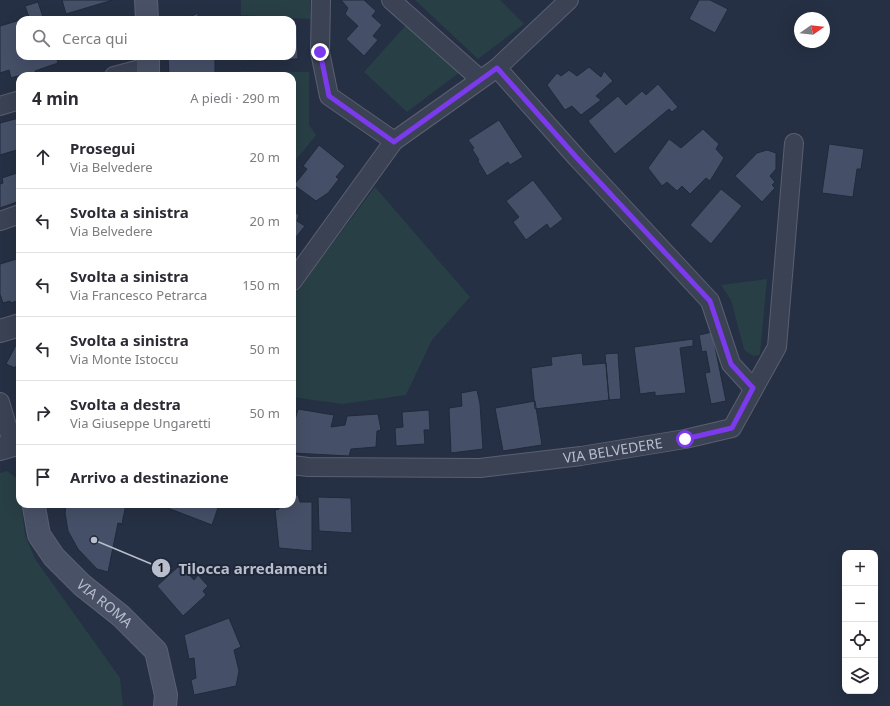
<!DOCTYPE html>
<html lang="it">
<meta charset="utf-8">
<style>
:root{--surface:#fff;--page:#f2f2f3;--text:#2b2b33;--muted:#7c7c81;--line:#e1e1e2}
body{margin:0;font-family:"Noto Sans",sans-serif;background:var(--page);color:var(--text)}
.controls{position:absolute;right:12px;bottom:12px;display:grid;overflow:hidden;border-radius:8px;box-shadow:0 4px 16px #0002}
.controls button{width:36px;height:36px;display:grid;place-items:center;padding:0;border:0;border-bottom:1px solid var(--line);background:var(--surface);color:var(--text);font:20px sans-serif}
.compass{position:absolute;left:794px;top:12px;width:36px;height:36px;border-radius:50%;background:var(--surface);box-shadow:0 4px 16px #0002;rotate:76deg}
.stop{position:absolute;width:12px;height:12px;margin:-9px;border:3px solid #7c3aed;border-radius:50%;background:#fff}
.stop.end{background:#7c3aed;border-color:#fff;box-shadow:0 1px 4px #0008}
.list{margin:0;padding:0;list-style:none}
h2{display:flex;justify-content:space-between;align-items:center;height:52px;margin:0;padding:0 16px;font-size:17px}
h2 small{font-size:13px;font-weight:400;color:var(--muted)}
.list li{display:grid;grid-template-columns:26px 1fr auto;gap:12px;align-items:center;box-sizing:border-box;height:64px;padding:0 16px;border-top:1px solid var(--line)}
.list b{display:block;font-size:15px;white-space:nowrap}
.list p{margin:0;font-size:13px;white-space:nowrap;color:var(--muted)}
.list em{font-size:13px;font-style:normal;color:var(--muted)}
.icon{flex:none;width:22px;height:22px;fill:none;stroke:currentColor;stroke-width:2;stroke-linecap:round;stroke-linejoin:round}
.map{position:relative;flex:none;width:890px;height:706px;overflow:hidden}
.search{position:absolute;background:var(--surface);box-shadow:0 4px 16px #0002;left:16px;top:16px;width:280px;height:44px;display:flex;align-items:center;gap:10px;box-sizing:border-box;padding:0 14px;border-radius:12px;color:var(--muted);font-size:15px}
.panel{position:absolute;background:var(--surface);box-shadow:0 4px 16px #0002;left:16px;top:72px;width:280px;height:436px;border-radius:12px}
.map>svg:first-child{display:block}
.green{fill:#283f45}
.building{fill:#454f67;stroke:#21293b}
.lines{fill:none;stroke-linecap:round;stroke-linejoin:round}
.minor-casing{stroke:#5a6071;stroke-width:20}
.tertiary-casing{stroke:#5a6071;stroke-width:24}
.secondary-casing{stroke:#5a6071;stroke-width:24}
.minor{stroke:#3b4254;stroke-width:18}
.tertiary{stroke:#3b4254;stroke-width:22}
.secondary{stroke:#495167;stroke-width:22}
.route{stroke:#7c3aed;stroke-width:5}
.labels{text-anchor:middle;stroke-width:4;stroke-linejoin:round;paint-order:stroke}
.street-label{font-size:14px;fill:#b9becd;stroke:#1f2739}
.leader{fill:none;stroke:#b9becd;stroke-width:1.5}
.callout-dot{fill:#b9becd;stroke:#1f2739;stroke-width:1.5}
.mark-label{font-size:12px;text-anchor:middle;font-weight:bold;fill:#111}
.callout-label{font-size:15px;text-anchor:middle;font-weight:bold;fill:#b9becd;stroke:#1f2739;stroke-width:4;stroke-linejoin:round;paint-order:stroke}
</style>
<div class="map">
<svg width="890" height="706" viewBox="0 0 890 706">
<rect width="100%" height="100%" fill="#263044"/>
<path class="green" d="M 241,0 L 310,0 L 311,19 L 241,15 Z
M 415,0 L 500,0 L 524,24 L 478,59 Z
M 406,25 L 460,72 L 407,112 L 364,72 Z
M 241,71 L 309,72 L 309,125 L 316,135 L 292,165 L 292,76 L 241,76 Z
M 375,187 L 470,297 L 432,340 L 406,395 L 342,404 L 292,397 L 292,298 Z
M 767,279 L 760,353 L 759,355 C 752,357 749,354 744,349 L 731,300 L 721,285 Z
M 7,471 L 20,481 L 20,504 L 22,504 L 22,510 L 25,535 L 35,559 L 120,678 L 123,706 L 0,706 L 0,473 Z"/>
<path class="building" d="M 62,0 L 113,0 L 66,14 Z
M 341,0 L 364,0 L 376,11 L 372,16 L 382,25 L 373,36 L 378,40 L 364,56 L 346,39 L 358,26 L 345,14 L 348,8 Z
M 699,0 L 710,0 L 728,9 L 715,33 L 689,19 Z
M 38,2 L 44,20 L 30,20 L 25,6 Z
M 198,13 L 198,20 L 183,20 Z
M 20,20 L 20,56 L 56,56 L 58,63 L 35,71 L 37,76 L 21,75 L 11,78 L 9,70 L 0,73 L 0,26 Z
M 292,24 L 297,24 L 298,59 L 248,60 L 248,56 L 292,56 Z
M 168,56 L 215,56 L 215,76 L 169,76 Z
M 589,67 L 601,77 L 604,71 L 613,81 L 596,96 L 601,100 L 581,115 L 572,106 L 565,110 L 547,85 L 557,73 L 561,76 L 569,70 L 577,76 Z
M 658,84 L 678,107 L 672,112 L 669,109 L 615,154 L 588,121 L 618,96 L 626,105 L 642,91 L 646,95 Z
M 19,118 L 20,149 L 0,155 L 0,122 L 0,123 Z
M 499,120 L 523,157 L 510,165 L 508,162 L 487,176 L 478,161 L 479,160 L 472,149 L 474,148 L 468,140 Z
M 703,129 L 719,144 L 716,149 L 724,158 L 710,181 L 706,178 L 690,194 L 682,186 L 677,191 L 667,182 L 662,186 L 648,168 L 669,139 L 681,148 Z
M 829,144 L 864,149 L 861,169 L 857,169 L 853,197 L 822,193 Z
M 319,145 L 345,166 L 336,177 L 339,179 L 328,193 L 316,201 L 294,185 L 307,169 L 303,166 Z
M 767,150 L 776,153 L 776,169 L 770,176 L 775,182 L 772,185 L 775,188 L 762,202 L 735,176 L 757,153 Z
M 20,172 L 20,201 L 0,208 L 0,184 L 3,183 L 2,178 Z
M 533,180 L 563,219 L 550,229 L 547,224 L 526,240 L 513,222 L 519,217 L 506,201 Z
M 721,189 L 742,206 L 711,244 L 690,225 Z
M 292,210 L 299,215 L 297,221 L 305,226 L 292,242 Z
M 20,258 L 20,300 L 11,303 L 10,301 L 3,303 L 0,294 L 0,264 Z
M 712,332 L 726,401 L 711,404 L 705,373 L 710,372 L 706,351 L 702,352 L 699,335 Z
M 693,339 L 693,346 L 680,348 L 686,393 L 655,396 L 655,392 L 640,394 L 634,347 Z
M 16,345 L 20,347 L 20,359 L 15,368 L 6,364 Z
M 582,353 L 583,365 L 606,363 L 609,400 L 535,409 L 531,368 L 552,365 L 551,357 Z
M 618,353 L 621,399 L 609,400 L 605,354 Z
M 477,390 L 480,404 L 483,449 L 451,453 L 449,408 L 462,406 L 461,393 Z
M 535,401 L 542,445 L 503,451 L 495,408 Z
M 298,409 L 334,415 L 331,427 L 345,425 L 347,416 L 378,414 L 381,430 L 377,431 L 376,447 L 351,449 L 349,456 L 292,453 L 292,431 Z
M 429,410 L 430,430 L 424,430 L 425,444 L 396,446 L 395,428 L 403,427 L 402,412 Z
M 292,495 L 298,495 L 300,502 L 312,502 L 312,551 L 279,548 L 275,510 L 279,509 L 279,504 L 292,504 Z
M 318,497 L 351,498 L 352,533 L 319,531 Z
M 66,504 L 126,504 L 122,524 L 118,523 L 108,572 L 97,569 L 78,549 L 68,531 L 65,513 Z
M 166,504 L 216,504 L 219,505 L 212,525 L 165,507 Z
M 180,565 L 194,580 L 198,575 L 208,586 L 203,591 L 206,595 L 183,616 L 157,586 Z
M 229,618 L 241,647 L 234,650 L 239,671 L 236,686 L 194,695 L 191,680 L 196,678 L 194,658 L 189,659 L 184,635 Z"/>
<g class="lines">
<g class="minor-casing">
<g id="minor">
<path d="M 321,0 L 320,52 L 329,96 L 394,141"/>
<path d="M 391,0 L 480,79"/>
<path d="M 497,68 L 577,158 L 710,301 L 731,364 L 753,388"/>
<path d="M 114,76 L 148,67"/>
<path d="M 0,106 L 20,100"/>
<path d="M 0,221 L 20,214"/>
<path d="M 292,282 L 394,141 L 497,68 L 569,0"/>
<path d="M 0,402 L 13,446"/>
<path id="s1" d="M 292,465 L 308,467 L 480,468 L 581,456 L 685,439 L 732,428 L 777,347 L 794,143"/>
</g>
</g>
<g class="tertiary-casing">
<path id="tertiary" d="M 0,331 L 20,325
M 0,449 L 17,444 L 20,446"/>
</g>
<g class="secondary-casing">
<g id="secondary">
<path d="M 146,0 L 147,20"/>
<path d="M 148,56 L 148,76"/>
<path id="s2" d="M 35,504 L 34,507 L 39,535 L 54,557 L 82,585 L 121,616 L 156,651 L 166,695 L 165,706"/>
</g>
</g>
<use href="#minor" class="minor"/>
<use href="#tertiary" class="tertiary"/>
<use href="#secondary" class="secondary"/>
</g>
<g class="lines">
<path class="route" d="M 320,52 L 329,96 L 394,142 L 497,68 L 577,158 L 710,301 L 731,364 L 753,388 L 732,428 L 685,439"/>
</g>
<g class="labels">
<g class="street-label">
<text dy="5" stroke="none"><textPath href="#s1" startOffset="322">VIA BELVEDERE</textPath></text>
<text dy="5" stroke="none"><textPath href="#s2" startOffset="127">VIA ROMA</textPath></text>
</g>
</g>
<path class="leader" d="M94 540L161 568"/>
<g class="callout-dot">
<circle cx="94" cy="540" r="4"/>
<circle cx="161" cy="568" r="10"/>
</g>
<g class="mark-label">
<text x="161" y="572">1</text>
</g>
<g class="callout-label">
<text x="253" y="574">Tilocca arredamenti</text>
</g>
</svg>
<div class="controls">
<button>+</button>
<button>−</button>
<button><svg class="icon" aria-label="locate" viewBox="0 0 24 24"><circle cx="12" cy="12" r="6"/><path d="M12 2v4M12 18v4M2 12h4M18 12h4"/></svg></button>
<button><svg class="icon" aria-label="layers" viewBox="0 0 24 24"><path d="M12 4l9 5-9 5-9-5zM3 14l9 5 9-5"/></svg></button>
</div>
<svg class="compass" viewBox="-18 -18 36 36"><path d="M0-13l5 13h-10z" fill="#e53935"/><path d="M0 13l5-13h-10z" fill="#7c7c81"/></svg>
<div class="stop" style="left:685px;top:439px"></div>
<div class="stop end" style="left:320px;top:52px"></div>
<div class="search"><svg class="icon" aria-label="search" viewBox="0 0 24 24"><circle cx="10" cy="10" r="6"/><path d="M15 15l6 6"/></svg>Cerca qui</div>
<section class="panel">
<h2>4 min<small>A piedi · 290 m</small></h2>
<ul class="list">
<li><svg class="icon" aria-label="ahead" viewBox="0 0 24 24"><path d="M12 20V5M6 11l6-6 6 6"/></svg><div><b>Prosegui</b><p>Via Belvedere</p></div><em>20 m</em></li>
<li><svg class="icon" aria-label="left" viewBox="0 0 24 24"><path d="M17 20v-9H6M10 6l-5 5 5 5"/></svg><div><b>Svolta a sinistra</b><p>Via Belvedere</p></div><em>20 m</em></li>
<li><svg class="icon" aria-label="left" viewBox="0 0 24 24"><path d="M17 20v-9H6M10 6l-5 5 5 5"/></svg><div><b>Svolta a sinistra</b><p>Via Francesco Petrarca</p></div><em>150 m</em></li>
<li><svg class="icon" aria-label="left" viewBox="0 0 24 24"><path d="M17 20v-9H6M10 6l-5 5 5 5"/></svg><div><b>Svolta a sinistra</b><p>Via Monte Istoccu</p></div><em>50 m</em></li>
<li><svg class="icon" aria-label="right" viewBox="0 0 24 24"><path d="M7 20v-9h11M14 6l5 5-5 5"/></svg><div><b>Svolta a destra</b><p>Via Giuseppe Ungaretti</p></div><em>50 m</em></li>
<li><svg class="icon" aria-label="arrive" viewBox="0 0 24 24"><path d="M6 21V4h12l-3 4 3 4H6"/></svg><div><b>Arrivo a destinazione</b></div></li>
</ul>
</section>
</div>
